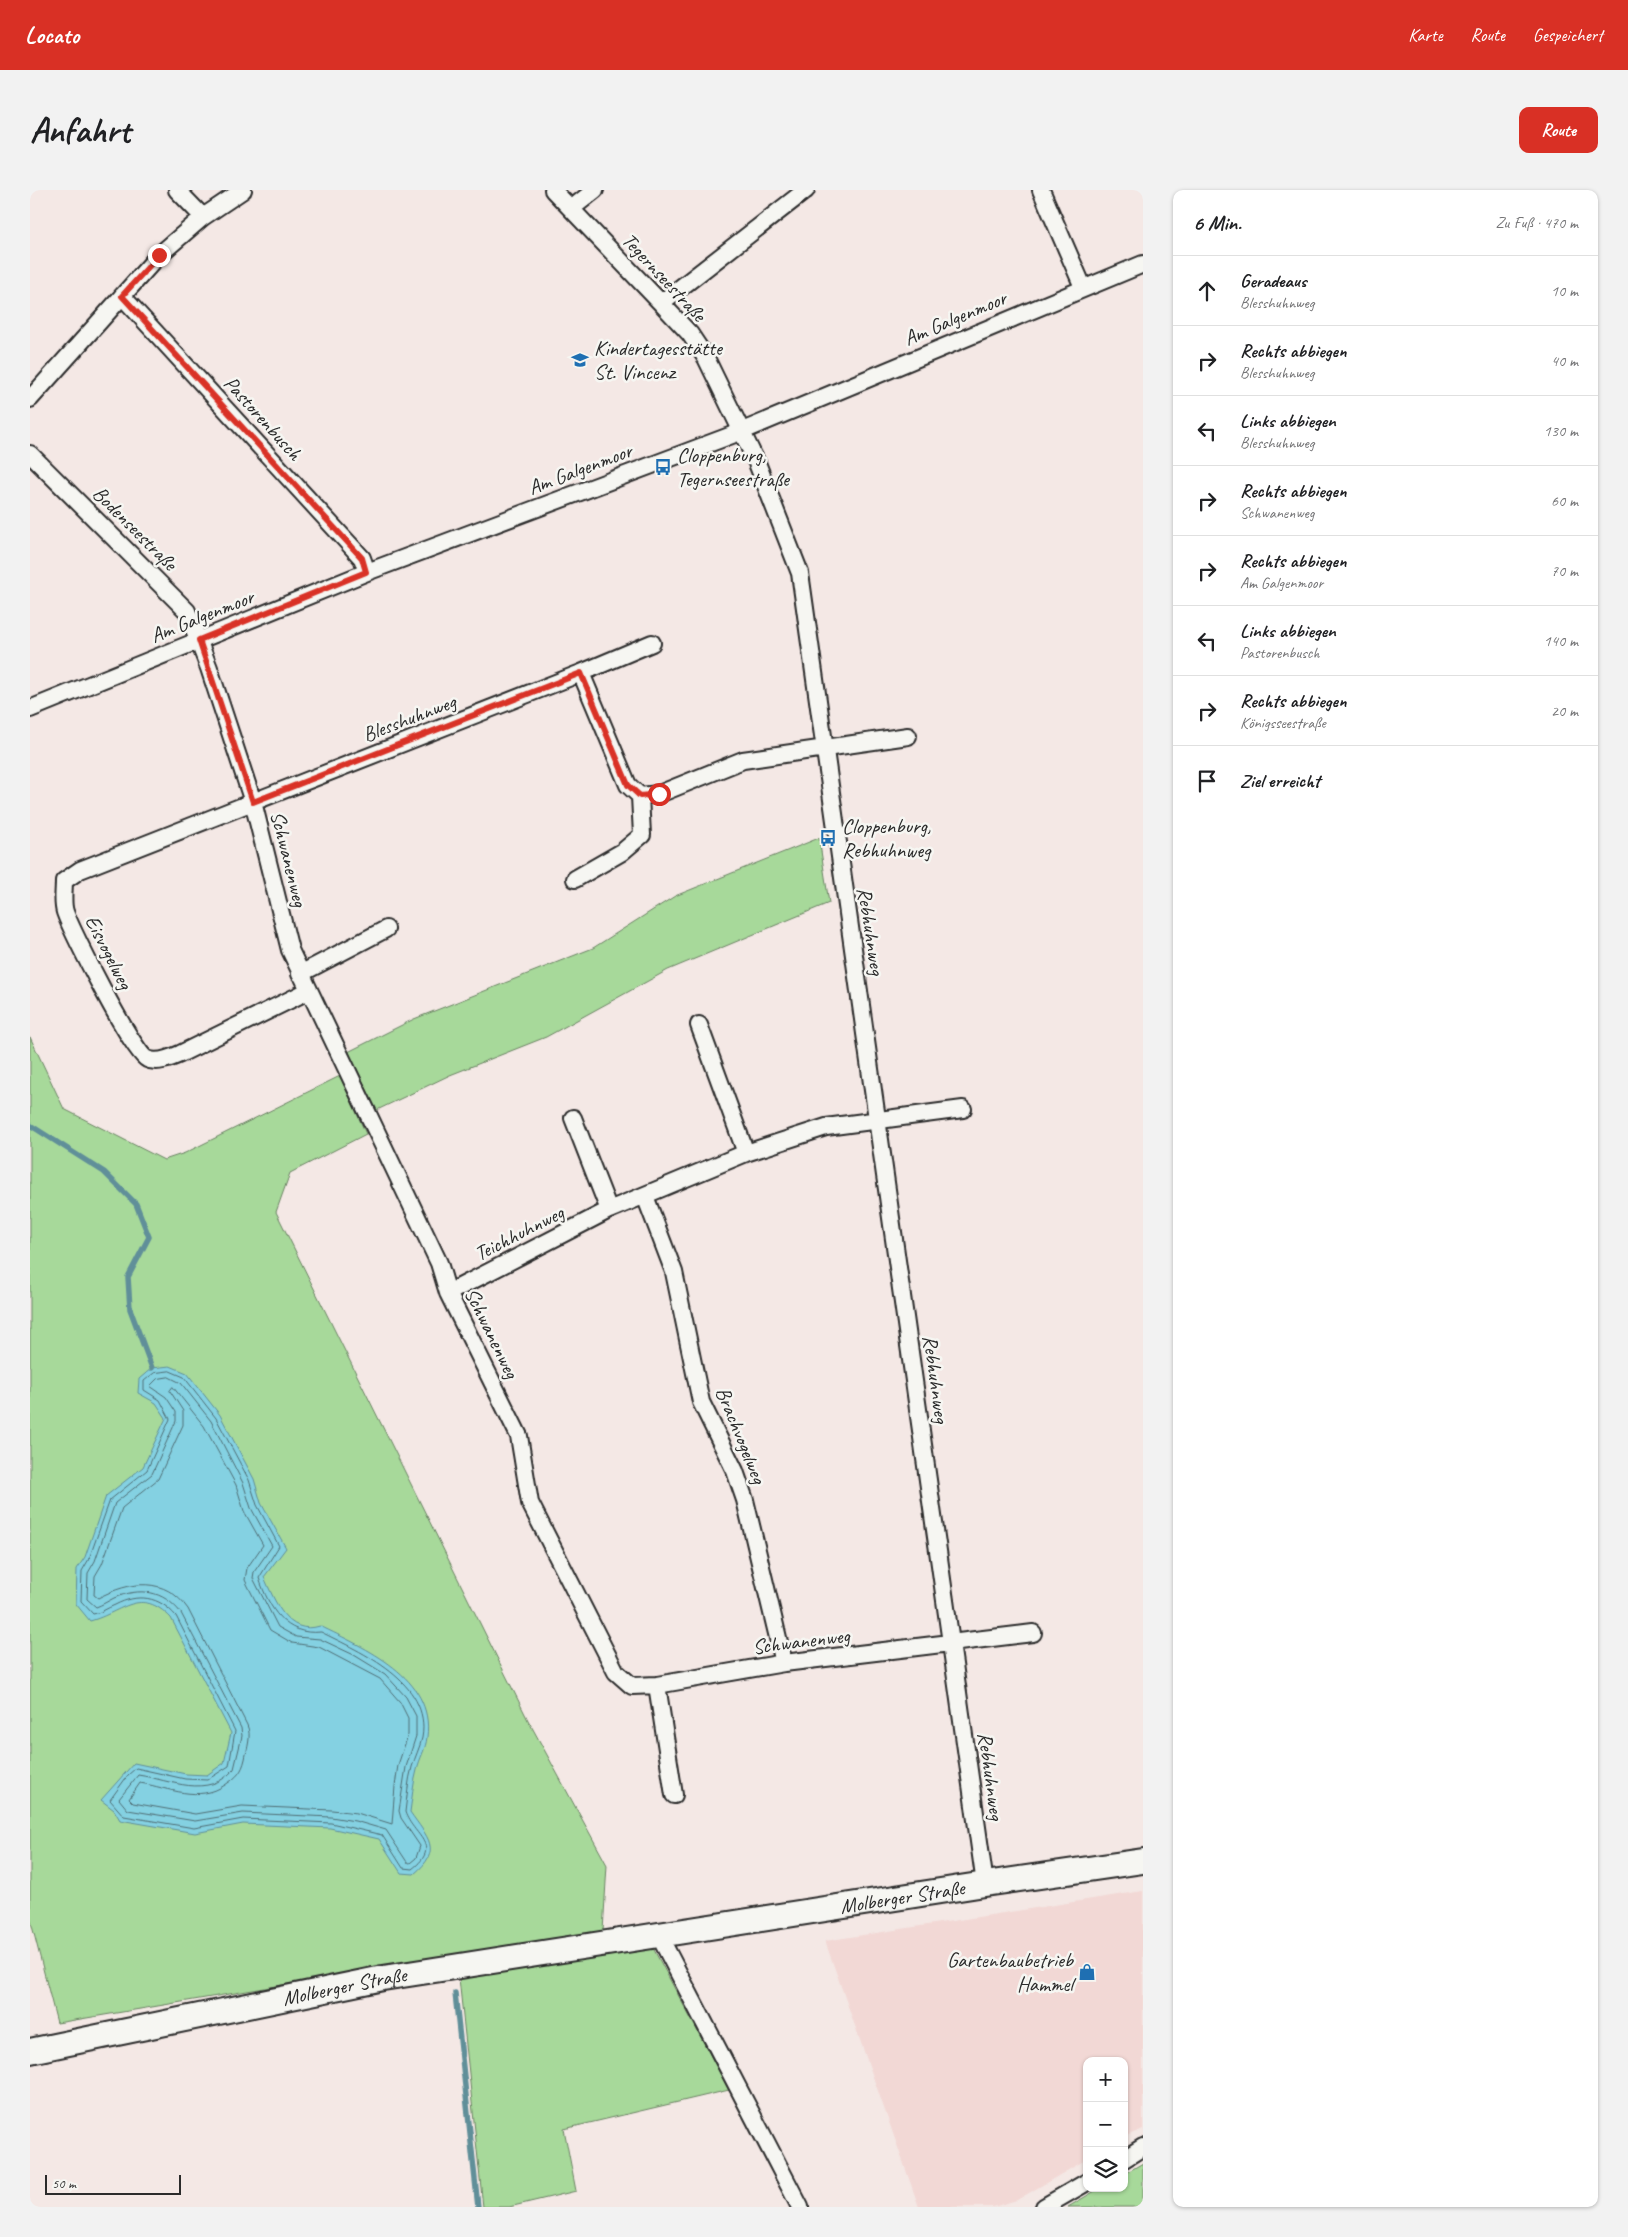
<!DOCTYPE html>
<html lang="de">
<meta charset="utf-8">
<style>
:root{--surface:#fff;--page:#f2f2f2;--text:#202124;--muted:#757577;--line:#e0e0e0;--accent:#d93025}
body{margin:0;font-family:Caveat,sans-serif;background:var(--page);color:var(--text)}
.controls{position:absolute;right:15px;bottom:15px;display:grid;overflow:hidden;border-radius:10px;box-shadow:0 1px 4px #0004}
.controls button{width:45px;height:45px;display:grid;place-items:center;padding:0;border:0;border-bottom:1px solid var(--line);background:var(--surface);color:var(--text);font:25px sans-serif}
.scale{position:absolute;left:15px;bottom:12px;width:136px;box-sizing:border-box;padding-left:5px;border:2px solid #2b2b2b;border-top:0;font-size:14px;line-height:18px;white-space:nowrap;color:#2b2b2b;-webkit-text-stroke:4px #f6f6f2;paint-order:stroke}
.stop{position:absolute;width:15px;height:15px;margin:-11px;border:4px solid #d93025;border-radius:50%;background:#fff}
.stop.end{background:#d93025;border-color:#fff;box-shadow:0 1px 5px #0008}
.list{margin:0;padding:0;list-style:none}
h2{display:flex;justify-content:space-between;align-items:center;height:65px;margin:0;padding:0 20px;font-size:21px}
h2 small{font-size:16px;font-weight:400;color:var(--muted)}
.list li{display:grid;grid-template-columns:32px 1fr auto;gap:15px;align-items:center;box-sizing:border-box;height:70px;padding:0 20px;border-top:1px solid var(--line)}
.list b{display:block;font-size:19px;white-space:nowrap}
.list p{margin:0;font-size:16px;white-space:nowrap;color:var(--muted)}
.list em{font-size:16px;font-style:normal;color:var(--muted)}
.icon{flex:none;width:28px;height:28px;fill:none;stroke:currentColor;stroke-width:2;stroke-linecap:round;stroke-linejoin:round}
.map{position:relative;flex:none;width:1113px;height:2017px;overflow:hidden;border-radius:10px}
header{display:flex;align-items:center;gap:30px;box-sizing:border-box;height:70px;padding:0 25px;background:var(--accent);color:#fff}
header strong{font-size:24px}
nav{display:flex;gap:28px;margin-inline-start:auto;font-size:18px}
.intro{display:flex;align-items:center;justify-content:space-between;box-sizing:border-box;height:120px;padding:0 30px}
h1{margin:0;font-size:35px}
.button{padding:12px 22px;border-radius:10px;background:var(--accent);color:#fff;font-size:18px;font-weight:700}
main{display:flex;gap:30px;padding:0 30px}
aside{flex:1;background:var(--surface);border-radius:10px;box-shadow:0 1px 4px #0004}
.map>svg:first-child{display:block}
.built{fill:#f2d8d5}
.green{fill:#a7d99a;stroke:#698262}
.water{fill:#84d1e2;stroke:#608f99}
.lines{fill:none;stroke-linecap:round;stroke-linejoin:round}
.shore{stroke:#4f6d74;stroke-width:1}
.stream{stroke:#608f99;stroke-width:5.5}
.street-casing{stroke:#2b2b2b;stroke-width:20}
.secondary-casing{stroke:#2b2b2b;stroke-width:28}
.street{stroke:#f6f6f2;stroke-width:16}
.secondary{stroke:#f6f6f2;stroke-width:24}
.route{stroke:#d93025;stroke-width:6}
.labels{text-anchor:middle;stroke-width:5;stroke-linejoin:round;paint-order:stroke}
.street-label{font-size:21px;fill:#2b2b2b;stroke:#f6f6f2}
.poi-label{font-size:21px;fill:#2b2b2b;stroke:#f6f6f2;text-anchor:start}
</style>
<header>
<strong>Locato</strong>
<nav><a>Karte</a><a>Route</a><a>Gespeichert</a></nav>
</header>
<div class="intro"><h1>Anfahrt</h1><a class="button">Route</a></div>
<main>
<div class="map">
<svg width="1113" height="2017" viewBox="0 0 1113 2017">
<rect width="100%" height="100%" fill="#f4e8e5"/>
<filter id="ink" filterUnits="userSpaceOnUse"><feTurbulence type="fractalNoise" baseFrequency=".02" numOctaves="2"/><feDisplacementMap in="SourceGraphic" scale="10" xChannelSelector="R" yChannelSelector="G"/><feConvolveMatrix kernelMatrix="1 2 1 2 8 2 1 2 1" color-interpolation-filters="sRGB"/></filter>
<g filter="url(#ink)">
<path class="built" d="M 1113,1701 L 1113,1939 L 1094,1947 L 1094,1871 L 1057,1871 L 1057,1969 L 987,2010 L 963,2017 L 889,2017 L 795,1751 Z"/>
<path class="green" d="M 789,648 L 799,713 L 638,780 L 516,847 L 420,885 L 347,920 L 318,862 L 384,829 L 563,758 L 645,706 Z
M 0,847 L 34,919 L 134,970 L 155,963 L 310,886 L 336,944 L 260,983 L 246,1022 L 498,1530 L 577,1675 L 573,1741 L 27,1833 L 0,1728 Z
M 623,1758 L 699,1900 L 534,1939 L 546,2001 L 479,2017 L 453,2017 L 429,1788 Z
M 1113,1973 L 1113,2017 L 1038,2017 L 1070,1998 L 1094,1998 L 1094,1984 Z"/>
<path class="water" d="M 140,1176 L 157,1183 L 190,1225 L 224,1289 L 231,1313 L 256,1358 L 234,1387 C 245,1411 257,1446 290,1436 C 335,1458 405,1487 397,1547 C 396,1559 389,1569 387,1580 C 383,1594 382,1609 380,1622 C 398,1648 413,1660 384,1684 L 371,1683 L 349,1649 L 300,1638 L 213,1634 L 165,1643 L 90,1630 L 84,1620 L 71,1610 L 104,1573 L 156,1584 L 177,1585 L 194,1573 L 201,1543 L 141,1428 C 110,1396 93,1422 60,1431 L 46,1414 L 47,1379 L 55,1367 L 76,1306 L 113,1277 L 136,1228 L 126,1213 L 108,1203 L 109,1189 L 122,1178 Z"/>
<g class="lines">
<path class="shore" d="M 140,1181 L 154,1187 L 186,1228 L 219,1290 L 227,1315 L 249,1356 L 229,1388 C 239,1418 255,1446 291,1442 C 331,1462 402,1492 392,1548 C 390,1557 385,1567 382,1577 C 378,1591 377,1607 375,1622 C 383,1646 413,1655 382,1679 L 373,1678 L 352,1645 L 301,1633 L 213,1629 L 164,1638 L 94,1626 L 80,1610 L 98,1585 L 106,1578 L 155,1589 L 177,1590 L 199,1576 L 205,1541 L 146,1426 C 129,1406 108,1403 85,1415 C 77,1418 71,1423 63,1424 L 51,1411 L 52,1381 L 59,1369 L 80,1310 L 117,1280 L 140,1229 L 130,1210 L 114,1200 L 114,1191 L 124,1183 Z
M 139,1187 L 151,1193 L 181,1231 L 213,1293 L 221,1318 L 242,1356 L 224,1382 L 223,1388 L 248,1437 L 266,1447 L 290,1449 L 324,1465 L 355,1484 L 376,1507 L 386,1526 L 386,1546 L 376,1577 L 369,1621 L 371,1628 L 390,1656 L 386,1668 L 380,1673 L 377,1672 L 356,1640 L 325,1631 L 301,1627 L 213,1623 L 165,1631 L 98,1620 L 89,1609 L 108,1585 C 141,1590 178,1610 204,1579 L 212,1546 L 211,1538 L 151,1423 C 133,1400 110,1397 84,1408 C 78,1411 72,1415 66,1417 L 57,1409 L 58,1383 L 65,1371 L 85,1313 L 122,1284 L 146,1231 L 146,1222 L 136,1207 L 120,1196 L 127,1189 Z
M 143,1197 L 174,1236 L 206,1295 L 214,1321 L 233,1355 L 217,1378 L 215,1390 L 240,1440 L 262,1453 L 289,1457 L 350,1489 L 370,1512 L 378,1528 L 378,1545 L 368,1575 L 365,1596 L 362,1634 L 327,1623 L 302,1620 L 212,1616 L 165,1624 L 103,1613 L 99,1609 L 110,1593 C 139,1598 169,1613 195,1595 C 207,1587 212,1582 215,1569 C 217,1558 222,1546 217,1535 L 158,1419 C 135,1386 100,1391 68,1408 L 64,1405 L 65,1386 L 72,1374 L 92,1318 L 128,1289 L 153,1235 L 153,1221 L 140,1201 Z"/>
<path class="stream" d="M 0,935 L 74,982 L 106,1014 L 119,1047 L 98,1087 L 100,1119 L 122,1178
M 425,1803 L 448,2017"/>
<g class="street-casing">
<path id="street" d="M 147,0 L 173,27
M 523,0 L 631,113 L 660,144 L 676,168 L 727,273 L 770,383 L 955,1694
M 1011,0 L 1053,97
M 541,19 L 565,0
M 92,106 L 332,368 L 337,382
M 631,113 L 776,0
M 0,209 L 129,65 L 173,27 L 213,0
M 0,264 L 157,421 L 179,478 L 223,612 L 260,760 L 409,1073 L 418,1103 L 489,1246 L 500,1313 L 586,1482 L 602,1496 L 627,1495 L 754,1473 L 1003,1443
M 551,483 L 622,453
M 0,519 L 337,382 L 710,242 L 1113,74
M 545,689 L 592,662 L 612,645 L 610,606
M 270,784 L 356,739
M 278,801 L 150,864 C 141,868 127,874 117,869 C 103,863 42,742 35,722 C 32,713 34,700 34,691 L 50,680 L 551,483 L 598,595 L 610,606 L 629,604 L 713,570 L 878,546
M 669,835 L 716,963
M 543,928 L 579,1020
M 615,1006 L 644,1082 L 671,1212 L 705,1281 L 715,1310 L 754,1473
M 418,1103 L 579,1020 L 716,963 L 796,937 L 933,919
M 627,1495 L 644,1605
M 632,1745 L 634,1755 L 770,2017
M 1094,1969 L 1113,1957
M 1014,2017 L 1057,1992"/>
</g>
<g class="secondary-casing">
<g id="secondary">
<path id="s1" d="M 0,1861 L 353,1788 L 955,1694 L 1113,1671"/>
</g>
</g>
<use href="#street" class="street"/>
<use href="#secondary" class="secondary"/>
</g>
</g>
<g class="lines" filter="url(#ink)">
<path class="route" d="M 129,65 L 92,106 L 332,368 L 336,382 L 169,450 L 223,612 L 551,483 L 598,595 L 610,606 L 629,604"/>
</g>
<defs>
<g id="school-bare" transform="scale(1.35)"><path d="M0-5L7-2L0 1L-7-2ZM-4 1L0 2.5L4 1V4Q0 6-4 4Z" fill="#1f6fb2" stroke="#f6f6f2" stroke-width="2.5" paint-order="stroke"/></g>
<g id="bus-bare" transform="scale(1.35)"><path d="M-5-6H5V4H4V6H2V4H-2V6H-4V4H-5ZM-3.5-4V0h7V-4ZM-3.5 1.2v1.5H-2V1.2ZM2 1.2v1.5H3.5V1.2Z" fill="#1f6fb2" stroke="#f6f6f2" stroke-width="2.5" paint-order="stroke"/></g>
<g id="shop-bare" transform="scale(1.35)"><path d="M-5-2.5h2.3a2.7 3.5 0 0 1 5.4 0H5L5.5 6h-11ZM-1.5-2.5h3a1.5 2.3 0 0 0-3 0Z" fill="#1f6fb2" stroke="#f6f6f2" stroke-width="2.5" paint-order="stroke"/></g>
</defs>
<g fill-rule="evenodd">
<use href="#school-bare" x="550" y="170"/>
<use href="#bus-bare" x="633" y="277"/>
<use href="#bus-bare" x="798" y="648"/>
<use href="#shop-bare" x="1057" y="1782"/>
</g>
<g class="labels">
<g class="street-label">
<text transform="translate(634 87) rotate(47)" y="7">Tegernseestraße</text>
<text transform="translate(925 128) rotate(-23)" y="7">Am Galgenmoor</text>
<text transform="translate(233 228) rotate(48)" y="7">Pastorenbusch</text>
<text transform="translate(550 279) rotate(-21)" y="7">Am Galgenmoor</text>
<text transform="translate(105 338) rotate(45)" y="7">Bodenseestraße</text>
<text transform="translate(172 426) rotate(-22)" y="7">Am Galgenmoor</text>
<text transform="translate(379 528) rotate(-21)" y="7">Blesshuhnweg</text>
<text transform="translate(259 669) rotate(76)" y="7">Schwanenweg</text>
<text transform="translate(841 741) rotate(81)" y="7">Rebhuhnweg</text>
<text transform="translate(79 762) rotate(63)" y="7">Eisvogelweg</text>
<text transform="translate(489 1043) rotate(-27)" y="7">Teichhuhnweg</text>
<text transform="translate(462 1143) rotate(64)" y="7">Schwanenweg</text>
<text transform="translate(906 1189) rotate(82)" y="7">Rebhuhnweg</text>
<text transform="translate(711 1245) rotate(68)" y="7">Brachvogelweg</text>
<text transform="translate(771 1451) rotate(-7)" y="7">Schwanenweg</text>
<text transform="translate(961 1586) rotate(82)" y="7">Rebhuhnweg</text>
<text dy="7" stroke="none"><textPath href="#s1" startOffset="886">Molberger Straße</textPath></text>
<text dy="7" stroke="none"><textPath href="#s1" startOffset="321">Molberger Straße</textPath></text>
</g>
<g class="poi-label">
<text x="564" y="165">Kindertagesstätte<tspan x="564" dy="24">St. Vincenz</tspan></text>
<text x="647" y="272">Cloppenburg,<tspan x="647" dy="24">Tegernseestraße</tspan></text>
<text x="812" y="643">Cloppenburg,<tspan x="812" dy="24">Rebhuhnweg</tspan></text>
<text x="1043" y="1777" text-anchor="end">Gartenbaubetrieb<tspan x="1043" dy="24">Hammel</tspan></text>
</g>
</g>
</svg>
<div class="controls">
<button>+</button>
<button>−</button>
<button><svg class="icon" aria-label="layers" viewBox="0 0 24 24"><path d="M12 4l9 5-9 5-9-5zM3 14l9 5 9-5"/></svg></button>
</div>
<div class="scale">50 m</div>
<div class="stop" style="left:629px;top:604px"></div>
<div class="stop end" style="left:129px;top:65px"></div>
</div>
<aside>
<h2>6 Min.<small>Zu Fuß · 470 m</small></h2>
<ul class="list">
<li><svg class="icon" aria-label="ahead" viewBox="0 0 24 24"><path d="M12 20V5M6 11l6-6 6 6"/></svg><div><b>Geradeaus</b><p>Blesshuhnweg</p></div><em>10 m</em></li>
<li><svg class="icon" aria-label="right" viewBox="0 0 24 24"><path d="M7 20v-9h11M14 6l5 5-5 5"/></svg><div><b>Rechts abbiegen</b><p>Blesshuhnweg</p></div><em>40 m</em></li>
<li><svg class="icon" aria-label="left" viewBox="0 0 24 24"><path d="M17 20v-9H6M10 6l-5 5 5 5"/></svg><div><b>Links abbiegen</b><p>Blesshuhnweg</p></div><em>130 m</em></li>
<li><svg class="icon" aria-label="right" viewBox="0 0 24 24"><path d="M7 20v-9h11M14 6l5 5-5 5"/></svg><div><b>Rechts abbiegen</b><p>Schwanenweg</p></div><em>60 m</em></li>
<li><svg class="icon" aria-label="right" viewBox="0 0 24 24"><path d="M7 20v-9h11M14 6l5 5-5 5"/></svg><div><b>Rechts abbiegen</b><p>Am Galgenmoor</p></div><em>70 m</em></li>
<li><svg class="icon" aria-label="left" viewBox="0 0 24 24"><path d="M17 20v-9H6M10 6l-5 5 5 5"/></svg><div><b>Links abbiegen</b><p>Pastorenbusch</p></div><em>140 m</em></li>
<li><svg class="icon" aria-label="right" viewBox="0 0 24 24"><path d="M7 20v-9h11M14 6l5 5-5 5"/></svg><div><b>Rechts abbiegen</b><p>Königsseestraße</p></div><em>20 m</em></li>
<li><svg class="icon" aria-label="arrive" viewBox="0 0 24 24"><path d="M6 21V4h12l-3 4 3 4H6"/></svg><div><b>Ziel erreicht</b></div></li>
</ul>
</aside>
</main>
